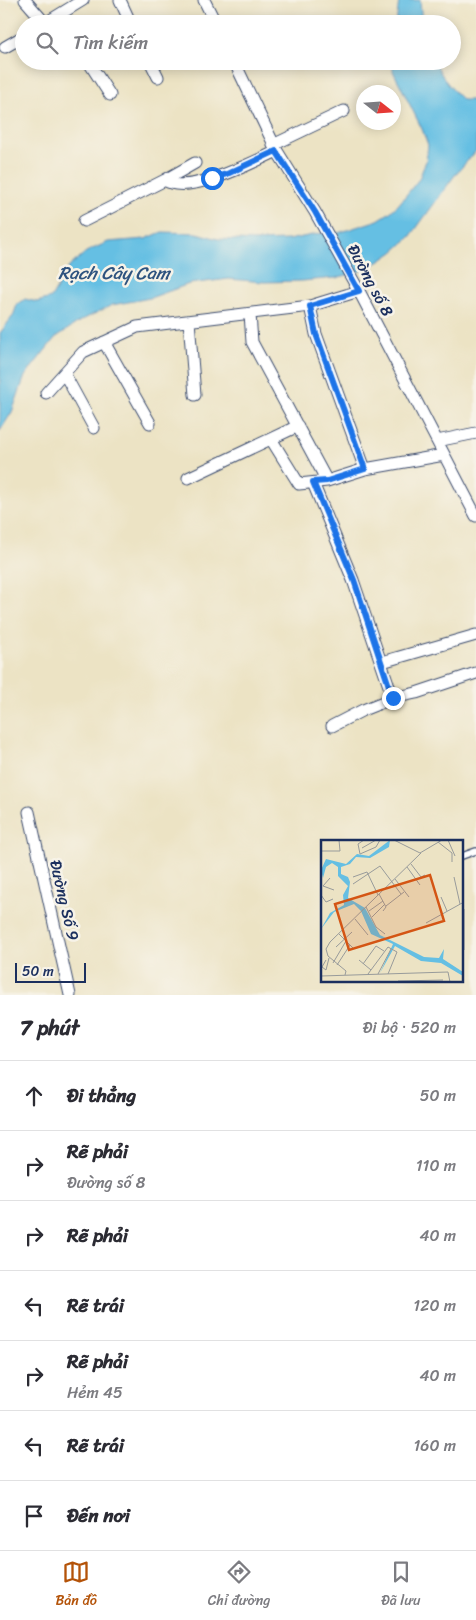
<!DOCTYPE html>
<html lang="vi">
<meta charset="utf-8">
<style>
:root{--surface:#fff;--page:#f7f7f7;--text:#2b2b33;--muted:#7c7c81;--line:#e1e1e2;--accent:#b45309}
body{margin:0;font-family:Sriracha,sans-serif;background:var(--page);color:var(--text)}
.compass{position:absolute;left:356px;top:85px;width:45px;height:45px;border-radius:50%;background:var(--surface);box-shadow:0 2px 12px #0003;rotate:107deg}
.scale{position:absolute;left:15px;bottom:12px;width:71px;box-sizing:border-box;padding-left:5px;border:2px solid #1b2f5e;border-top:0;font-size:14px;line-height:18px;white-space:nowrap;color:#1b2f5e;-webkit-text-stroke:4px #f7f3e8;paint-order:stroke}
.stop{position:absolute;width:15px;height:15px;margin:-11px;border:4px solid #1a73e8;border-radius:50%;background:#fff}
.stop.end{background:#1a73e8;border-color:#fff;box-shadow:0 1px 5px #0008}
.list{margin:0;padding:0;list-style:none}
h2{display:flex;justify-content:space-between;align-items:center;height:65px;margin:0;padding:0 20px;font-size:21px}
h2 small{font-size:16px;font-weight:400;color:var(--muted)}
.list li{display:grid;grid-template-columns:32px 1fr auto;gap:15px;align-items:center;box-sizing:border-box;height:70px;padding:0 20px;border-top:1px solid var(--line)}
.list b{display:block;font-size:19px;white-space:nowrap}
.list p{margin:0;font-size:16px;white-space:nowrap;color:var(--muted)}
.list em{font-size:16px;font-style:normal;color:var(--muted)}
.icon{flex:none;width:28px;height:28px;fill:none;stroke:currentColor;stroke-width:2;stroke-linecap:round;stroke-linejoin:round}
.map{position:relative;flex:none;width:476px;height:995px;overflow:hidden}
.search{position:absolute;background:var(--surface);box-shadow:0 2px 12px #0003;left:15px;right:15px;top:15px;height:55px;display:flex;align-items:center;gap:12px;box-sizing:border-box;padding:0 18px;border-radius:28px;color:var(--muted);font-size:19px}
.sheet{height:555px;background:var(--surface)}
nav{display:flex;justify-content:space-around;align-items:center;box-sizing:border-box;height:70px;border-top:1px solid var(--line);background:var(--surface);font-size:14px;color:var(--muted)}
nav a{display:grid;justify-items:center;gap:2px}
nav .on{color:var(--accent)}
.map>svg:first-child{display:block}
.water{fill:#65bfe3;stroke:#4077a0}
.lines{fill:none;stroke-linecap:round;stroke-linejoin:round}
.lane-casing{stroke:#3a4a6d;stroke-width:8}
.street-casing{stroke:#3a4a6d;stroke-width:13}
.lane{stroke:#fff;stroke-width:5.5}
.street{stroke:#fff;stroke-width:11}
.route{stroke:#1a73e8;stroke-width:6}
.labels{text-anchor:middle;stroke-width:5;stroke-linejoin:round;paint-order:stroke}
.street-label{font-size:16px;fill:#1b2f5e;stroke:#f7f3e8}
.water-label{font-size:18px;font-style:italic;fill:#2e537f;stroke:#f7f3e8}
.inset-road{fill:none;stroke:#989b9b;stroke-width:1}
.view{fill:#d45514;fill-opacity:0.15;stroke:#d45514;stroke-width:2.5}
.inset-edge{fill:none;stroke:#1b2f5e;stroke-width:2.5}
</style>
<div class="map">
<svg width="476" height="995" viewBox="0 0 476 995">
<rect width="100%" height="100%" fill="#f7f3e8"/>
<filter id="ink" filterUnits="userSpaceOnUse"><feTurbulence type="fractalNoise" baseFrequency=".02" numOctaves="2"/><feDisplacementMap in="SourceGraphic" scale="10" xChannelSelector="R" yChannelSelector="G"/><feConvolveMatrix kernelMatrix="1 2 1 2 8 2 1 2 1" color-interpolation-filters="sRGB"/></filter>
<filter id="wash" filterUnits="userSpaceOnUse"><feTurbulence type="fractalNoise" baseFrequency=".0096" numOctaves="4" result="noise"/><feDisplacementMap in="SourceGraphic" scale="20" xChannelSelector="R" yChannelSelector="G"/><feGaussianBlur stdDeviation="1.12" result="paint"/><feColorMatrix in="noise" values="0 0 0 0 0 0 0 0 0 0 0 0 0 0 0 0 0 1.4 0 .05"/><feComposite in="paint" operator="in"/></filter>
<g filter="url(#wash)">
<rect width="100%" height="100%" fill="#ece3c4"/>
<path class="water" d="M 399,0 L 420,0 L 422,24 L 396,24 Z
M 393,61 L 435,61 C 442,78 450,88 463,100 L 476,100 L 476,151 L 455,175 L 410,237 L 393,252 L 380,261 L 358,272 L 336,278 L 302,281 L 264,282 L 229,279 L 189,284 L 150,298 L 112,305 L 80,321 L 55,338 L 25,376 L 12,412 L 0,431 L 0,333 L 13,316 L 17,305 L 25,299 L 37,302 L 51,298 L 69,267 L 86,252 L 108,242 L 145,239 L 162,232 L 197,233 L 218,239 L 255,241 L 288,240 L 322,233 L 338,233 L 378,220 L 389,213 L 399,204 L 419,179 L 426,161 L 428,145 L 422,129 L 393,71 Z"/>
</g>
<g filter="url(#ink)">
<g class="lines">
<g class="lane-casing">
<path id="lane" d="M 462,856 L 476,851"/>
</g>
<g class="street-casing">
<path id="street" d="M 25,0 L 45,23
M 120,0 L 131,24
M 204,0 L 216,24
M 44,24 L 83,0
M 5,47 L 24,36
M 88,61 L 110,95
M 150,61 L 158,77
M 234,61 L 277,151 L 315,212 L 359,291 L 476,516
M 273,145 L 344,111
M 165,180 L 195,163
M 84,221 L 165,180 C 186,197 254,162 277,151
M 310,306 L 316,334 L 365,469
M 250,314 L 252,342 L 327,481
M 189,321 L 195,395
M 104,342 L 150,423
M 64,373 L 94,428
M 46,393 L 83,352 L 137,327 L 310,306 L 359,291
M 271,439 L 299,484 L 327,481 L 365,469 L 444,455
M 437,441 L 476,433
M 188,478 L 298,426
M 313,483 L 353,580 L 393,698
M 382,662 L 476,635
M 332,726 L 363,710 L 393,698 L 416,693 L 476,673
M 29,812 L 70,995"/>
</g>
<use href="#lane" class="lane"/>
<use href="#street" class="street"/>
</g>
</g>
<g class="lines" filter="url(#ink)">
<path class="route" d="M 212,178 L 227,174 L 276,151 L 315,212 L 359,291 L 310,306 L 316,334 L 365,469 L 327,481 L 313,482 L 354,580 L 393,698"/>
</g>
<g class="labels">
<g class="street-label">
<text transform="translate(371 280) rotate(62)" y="6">Đường số 8</text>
<text transform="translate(65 900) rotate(77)" y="6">Đường Số 9</text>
</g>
<g class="water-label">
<text x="114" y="279">Rạch Cây Cam</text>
</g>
</g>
<g transform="translate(321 840)">
<rect width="142" height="142" fill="#ece3c4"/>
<path d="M 69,0 L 68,7 L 49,18 L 35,17 L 29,24 L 20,27 L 20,34 L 27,37 L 29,42 L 27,58 L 44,68 L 59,95 L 103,117 L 118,118 L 123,109 L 122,119 L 142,132 L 142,136 L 120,123 L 100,121 L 74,106 L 59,133 L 72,104 L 50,94 L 40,71 L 33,64 L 13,72 L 0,89 L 9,73 L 23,65 L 22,55 L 27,46 L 17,36 L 17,27 L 11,23 L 5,27 L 2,38 L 0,30 L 5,19 L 25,24 L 36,14 L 48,16 Z" fill="#65bfe3"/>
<path class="inset-road" d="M 43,0 L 37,4 L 39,14 L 55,7 L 59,0M 73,0 L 99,13 L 121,0M 127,0 L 134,16M 117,2 L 131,13 L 131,22M 41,8 L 55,0M 0,11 L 19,11 L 18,0M 90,24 L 100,37 L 104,35M 86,27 L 99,45M 32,37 L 46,32 L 57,55M 133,37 L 139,64M 9,38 L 2,46 L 13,50M 74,39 L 88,57M 32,44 L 59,26 L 80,54M 58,54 L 65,67 L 62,71M 0,55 L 5,62 L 12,59M 120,57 L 126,71M 65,66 L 83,52M 45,67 L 55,87 L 64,94M 143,69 L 143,110M 48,71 L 62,61M 51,77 L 64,64M 34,79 L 47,95M 105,83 L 143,62M 18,94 L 32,108M 15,107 L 31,92M 5,120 L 1,127 L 5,130 L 8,118M 38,120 L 50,130M 12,123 L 25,101M 42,124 L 55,106 L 63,111M 16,125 L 29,105M 47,134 L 67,107 L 76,112 L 67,134M 57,134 L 70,109M 24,135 L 25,131 L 7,116 L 5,109 L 9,102 L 100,13M 0,136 L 127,132 L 129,142M 77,141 L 122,140M 42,142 L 62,142"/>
<path class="view" d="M 109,35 L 123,81 L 28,110 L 14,64 Z"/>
<rect width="142" height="142" class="inset-edge"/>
</g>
</svg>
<svg class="compass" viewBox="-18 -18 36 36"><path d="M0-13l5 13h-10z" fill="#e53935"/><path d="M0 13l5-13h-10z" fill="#7c7c81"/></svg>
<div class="scale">50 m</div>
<div class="stop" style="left:212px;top:178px"></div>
<div class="stop end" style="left:393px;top:698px"></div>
<div class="search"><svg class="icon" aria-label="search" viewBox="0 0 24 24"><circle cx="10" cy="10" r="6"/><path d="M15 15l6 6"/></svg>Tìm kiếm</div>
</div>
<section class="sheet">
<h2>7 phút<small>Đi bộ · 520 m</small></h2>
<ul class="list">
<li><svg class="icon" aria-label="ahead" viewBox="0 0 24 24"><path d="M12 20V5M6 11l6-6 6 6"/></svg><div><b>Đi thẳng</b></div><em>50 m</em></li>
<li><svg class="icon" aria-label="right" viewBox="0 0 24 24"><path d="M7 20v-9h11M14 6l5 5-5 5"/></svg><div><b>Rẽ phải</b><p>Đường số 8</p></div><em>110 m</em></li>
<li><svg class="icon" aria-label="right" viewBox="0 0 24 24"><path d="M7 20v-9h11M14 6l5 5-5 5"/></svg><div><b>Rẽ phải</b></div><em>40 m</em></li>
<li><svg class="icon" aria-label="left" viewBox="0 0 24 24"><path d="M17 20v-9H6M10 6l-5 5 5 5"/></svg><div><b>Rẽ trái</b></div><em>120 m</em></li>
<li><svg class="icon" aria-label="right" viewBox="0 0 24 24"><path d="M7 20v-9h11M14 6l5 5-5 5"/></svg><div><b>Rẽ phải</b><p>Hẻm 45</p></div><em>40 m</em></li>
<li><svg class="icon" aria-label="left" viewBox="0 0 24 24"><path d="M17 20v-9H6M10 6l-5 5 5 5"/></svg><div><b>Rẽ trái</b></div><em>160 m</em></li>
<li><svg class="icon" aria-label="arrive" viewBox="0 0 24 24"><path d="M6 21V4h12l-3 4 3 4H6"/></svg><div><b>Đến nơi</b></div></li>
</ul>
</section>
<nav>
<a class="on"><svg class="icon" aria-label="map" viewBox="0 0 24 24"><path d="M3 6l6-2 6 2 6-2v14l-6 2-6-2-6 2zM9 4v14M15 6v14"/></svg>Bản đồ</a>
<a><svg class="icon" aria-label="directions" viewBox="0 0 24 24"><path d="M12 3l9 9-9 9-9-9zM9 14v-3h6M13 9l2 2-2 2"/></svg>Chỉ đường</a>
<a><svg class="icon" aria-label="saved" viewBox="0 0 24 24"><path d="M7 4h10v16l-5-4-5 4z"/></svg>Đã lưu</a>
</nav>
